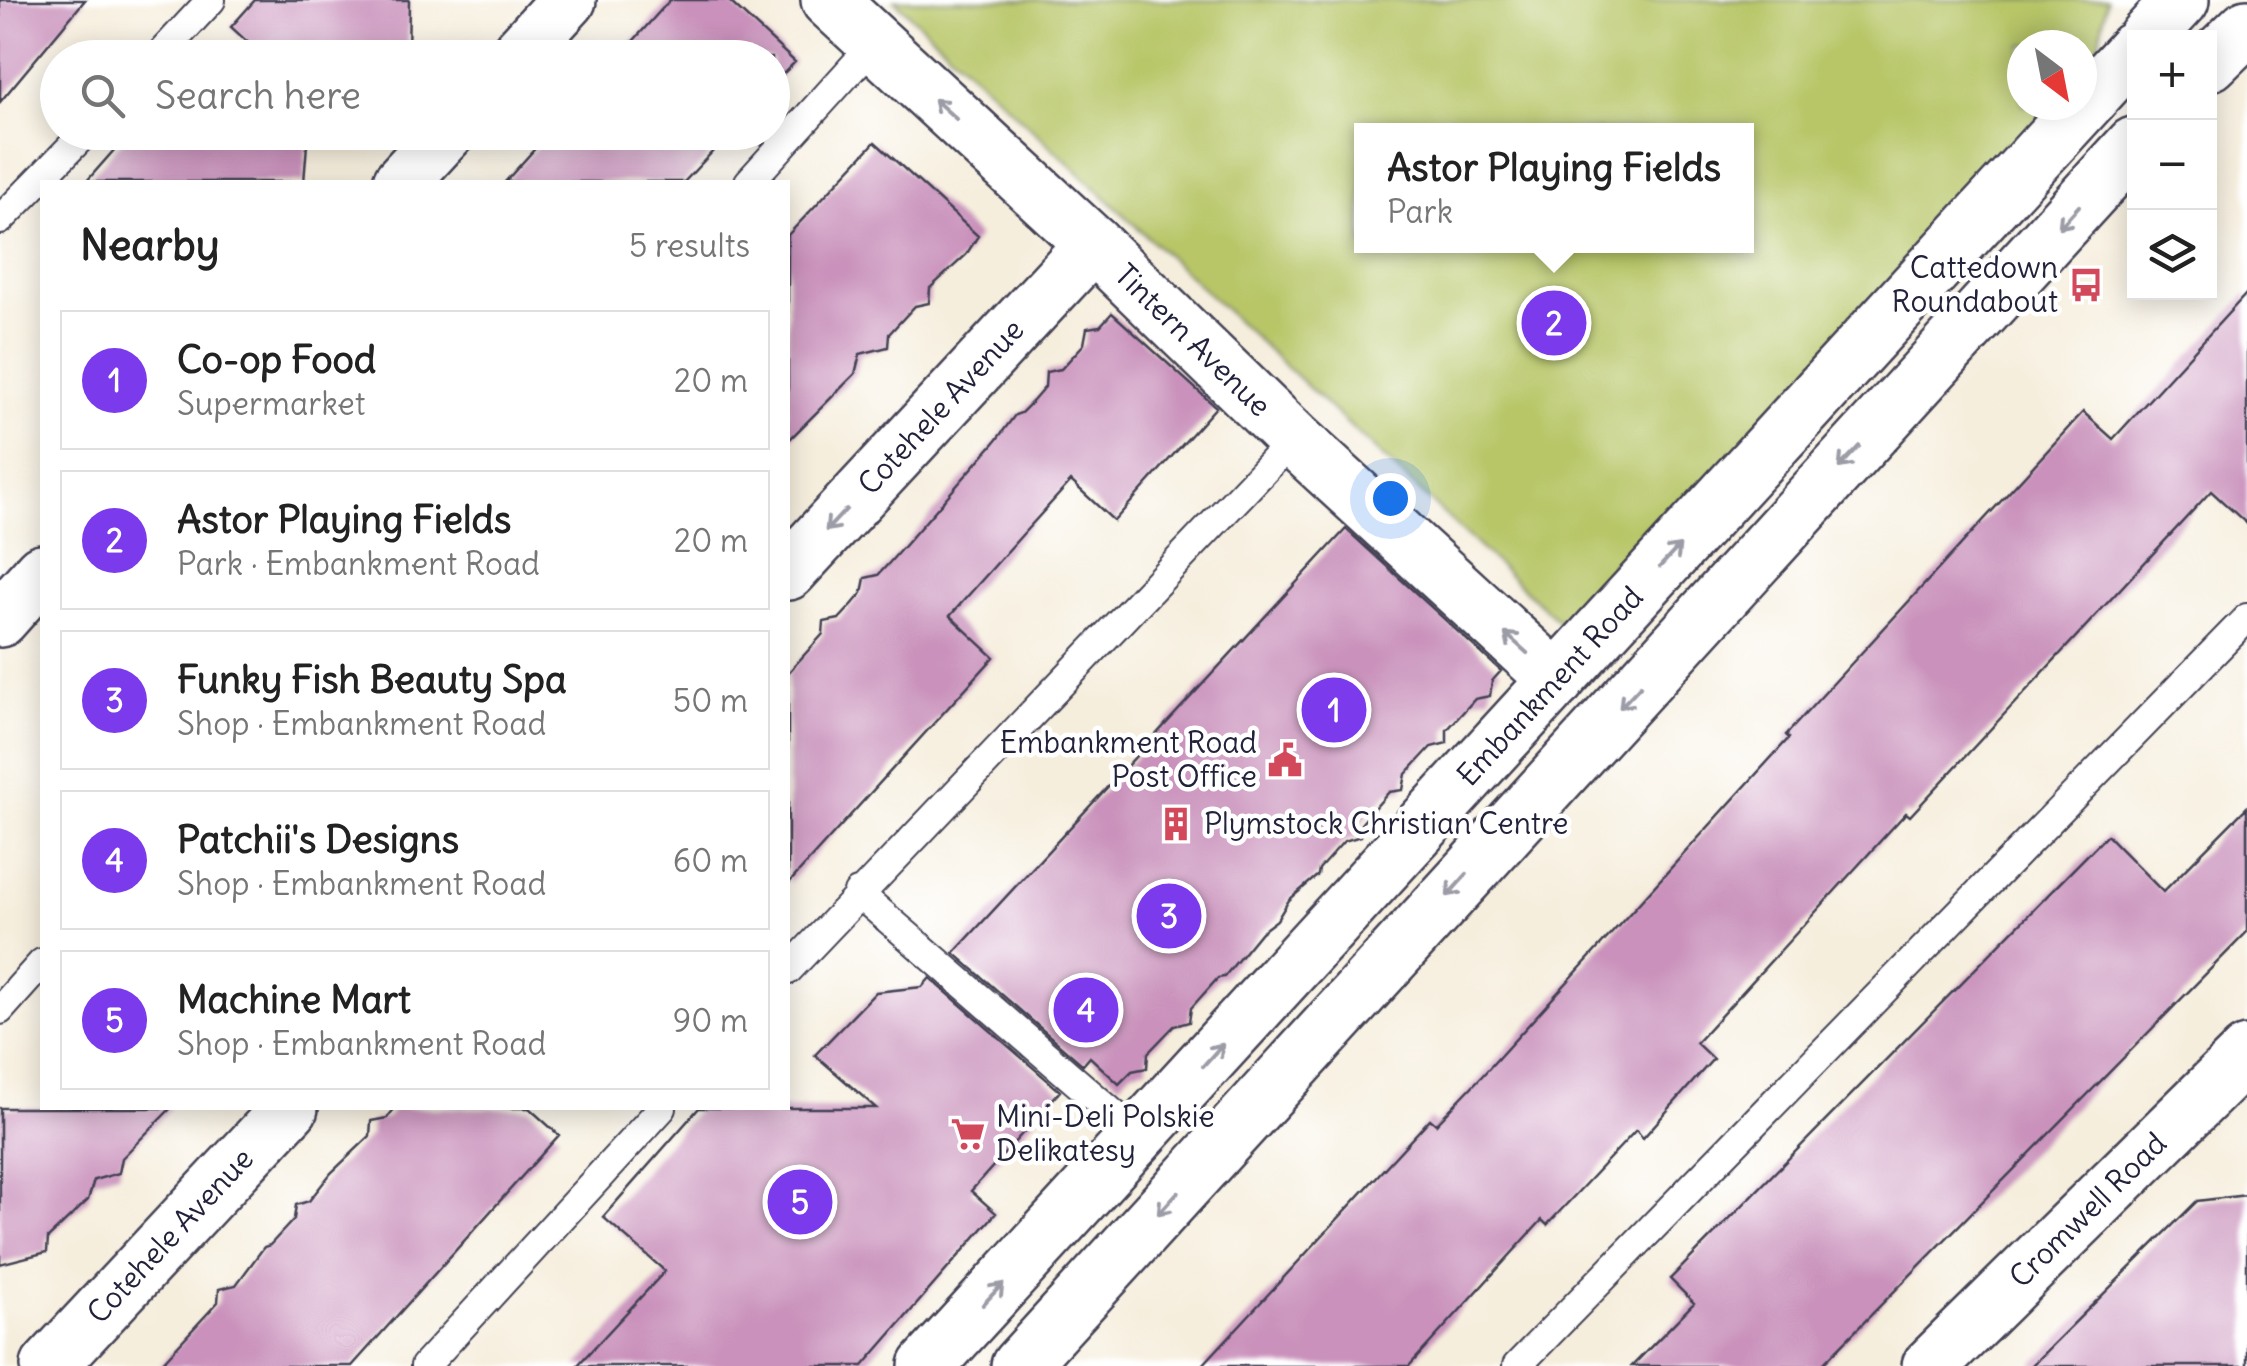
<!DOCTYPE html>
<meta charset="utf-8">
<style>
:root{--surface:#fff;--page:#f6f6f6;--text:#222;--muted:#767676;--line:#e0e0e0;--accent:#7c3aed}
body{margin:0;font-family:Delius,sans-serif;background:var(--page);color:var(--text)}
.controls{position:absolute;right:30px;top:30px;display:grid;overflow:hidden;border-radius:0px;box-shadow:0 5px 25px #0003}
.controls button{width:90px;height:90px;display:grid;place-items:center;padding:0;border:0;border-bottom:2px solid var(--line);background:var(--surface);color:var(--text);font:50px sans-serif}
.compass{position:absolute;left:2007px;top:30px;width:90px;height:90px;border-radius:50%;background:var(--surface);box-shadow:0 5px 25px #0003;rotate:148deg}
.you{position:absolute;left:1390px;top:498px;width:35px;height:35px;margin:-25px;border:8px solid #fff;border-radius:50%;background:#1a73e8;box-shadow:0 0 0 15px #1a73e833}
.badge{display:grid;place-items:center;width:65px;height:65px;border-radius:50%;background:var(--accent);color:#fff;font-size:32px;font-weight:700}
.pin{position:absolute;translate:-50% -50%;border:5px solid #fff;box-shadow:0 2px 10px #0006}
.popup{position:absolute;left:1354px;top:123px;width:400px;height:130px;box-sizing:border-box;display:grid;place-content:center;border-radius:0px;background:var(--surface);filter:drop-shadow(0 2px 8px #0005);font-size:32px;white-space:nowrap;color:var(--muted)}
.popup b{font-size:38px;color:var(--text)}
.popup::after{content:'';position:absolute;left:50%;top:100%;margin-left:-20px;border:20px solid transparent;border-top-color:var(--surface)}
.list{margin:0;padding:0;list-style:none}
h2{display:flex;justify-content:space-between;align-items:center;height:130px;margin:0;padding:0 40px;font-size:42px}
h2 small{font-size:32px;font-weight:400;color:var(--muted)}
.list li{display:grid;grid-template-columns:65px 1fr auto;gap:30px;align-items:center;box-sizing:border-box;height:140px;margin:0 20px 20px;padding:0 20px;border:2px solid var(--line);border-radius:0px}
.list b{display:block;font-size:38px;white-space:nowrap}
.list p{margin:0;font-size:32px;white-space:nowrap;color:var(--muted)}
.list em{font-size:32px;font-style:normal;color:var(--muted)}
.icon{flex:none;width:55px;height:55px;fill:none;stroke:currentColor;stroke-width:2;stroke-linecap:round;stroke-linejoin:round}
.map{position:relative;flex:none;width:2247px;height:1366px;overflow:hidden}
.search{position:absolute;background:var(--surface);box-shadow:0 5px 25px #0003;left:40px;top:40px;width:750px;height:110px;display:flex;align-items:center;gap:25px;box-sizing:border-box;padding:0 35px;border-radius:55px;color:var(--muted);font-size:38px}
.panel{position:absolute;background:var(--surface);box-shadow:0 5px 25px #0003;left:40px;top:180px;width:750px;height:930px;border-radius:0px}
.map>svg:first-child{display:block}
.green{fill:#b8c668;stroke:#6d7452;stroke-width:2.5;fill-rule:evenodd}
.building{fill:#c991bb}
.lines{fill:none;stroke-linecap:round;stroke-linejoin:round}
.lane-casing{stroke:#424153;stroke-width:32}
.street-casing{stroke:#424153;stroke-width:60}
.primary-casing{stroke:#424153;stroke-width:60}
.lane{stroke:#fff;stroke-width:28}
.street{stroke:#fff;stroke-width:55}
.primary{stroke:#fff;stroke-width:55}
.oneway{stroke:#9c9ca7}
.labels{text-anchor:middle;stroke-width:9;stroke-linejoin:round;paint-order:stroke}
.poi-label{font-size:30px;fill:#22223b;stroke:#fff;text-anchor:end}
.street-label{font-size:30px;fill:#22223b;stroke:#fff}
</style>
<div class="map">
<svg width="2247" height="1366" viewBox="0 0 2247 1366">
<rect width="100%" height="100%" fill="#fff"/>
<filter id="ink" filterUnits="userSpaceOnUse"><feTurbulence type="fractalNoise" baseFrequency=".01" numOctaves="2"/><feDisplacementMap in="SourceGraphic" scale="20" xChannelSelector="R" yChannelSelector="G"/><feConvolveMatrix kernelMatrix="1 2 1 2 8 2 1 2 1" color-interpolation-filters="sRGB"/></filter>
<filter id="wash" filterUnits="userSpaceOnUse"><feTurbulence type="fractalNoise" baseFrequency=".0048" numOctaves="4" result="noise"/><feDisplacementMap in="SourceGraphic" scale="40" xChannelSelector="R" yChannelSelector="G"/><feGaussianBlur stdDeviation="2.25" result="paint"/><feColorMatrix in="noise" values="0 0 0 0 0 0 0 0 0 0 0 0 0 0 0 0 0 1.4 0 .05"/><feComposite in="paint" operator="in"/></filter>
<g filter="url(#wash)">
<rect width="100%" height="100%" fill="#f6eedd"/>
<path class="green" d="M 894,0 L 2107,0 L 2098,48 L 2082,68 L 2082,45 L 2022,45 L 2022,105 L 2051,105 L 1570,632 ZM 1362,130 L 1746,130 L 1746,245 L 1362,245 Z"/>
<g id="blocks">
<path class="building" d="M 0,0 L 85,0 L 0,102 Z
M 255,0 L 409,0 L 408,58 L 265,58 L 231,27 Z
M 670,0 L 728,0 L 795,62 L 772,85 L 772,58 L 618,58 Z
M 130,132 L 308,132 L 304,182 L 86,182 Z
M 550,132 L 731,132 L 684,182 L 505,182 Z
M 875,142 L 978,236 L 966,255 L 930,288 L 929,303 L 915,306 L 889,334 L 888,347 L 860,354 L 855,374 L 788,441 L 788,235 Z
M 2247,293 L 2247,524 L 2211,491 L 1910,816 L 1906,813 L 1696,1043 L 1713,1059 L 1643,1138 L 1636,1130 L 1547,1225 L 1542,1220 L 1409,1366 L 1202,1366 L 1430,1119 L 1436,1124 L 1482,1076 L 1789,738 L 1786,735 L 1830,687 L 2083,412 L 2113,439 Z
M 1112,313 L 1216,407 L 1114,521 L 1071,481 L 1022,535 L 950,616 L 994,657 L 788,884 L 788,673 L 823,634 L 824,622 L 839,619 L 851,606 L 862,593 L 865,578 L 878,575 L 890,562 L 995,442 L 1015,415 L 1021,413 L 1033,401 L 1045,387 L 1046,372 L 1061,369 L 1084,344 L 1087,328 L 1100,326 Z
M 1346,529 L 1501,671 L 1492,681 L 1490,696 L 1475,699 L 1447,730 L 1447,743 L 1431,747 L 1406,774 L 1403,790 L 1389,792 L 1361,824 L 1361,836 L 1344,841 L 1319,869 L 1318,875 L 1289,900 L 1277,920 L 1261,932 L 1224,977 L 1218,978 L 1191,1008 L 1189,1022 L 1174,1026 L 1148,1053 L 1147,1068 L 1132,1071 L 1119,1084 L 1090,1057 L 1083,1065 L 954,953 Z
M 2247,807 L 2247,932 L 1821,1366 L 1632,1366 L 1694,1303 L 1670,1279 L 2107,835 L 2163,892 Z
M 930,978 L 1060,1091 L 971,1191 L 996,1213 L 863,1366 L 577,1366 L 665,1271 L 603,1217 L 699,1108 L 876,1108 L 815,1055 L 876,992 L 922,987 Z
M 0,1108 L 171,1108 L 122,1158 L 119,1173 L 94,1180 L 88,1200 L 48,1238 L 47,1252 L 0,1264 Z
M 395,1108 L 529,1108 L 559,1135 L 352,1366 L 159,1366 L 218,1302 L 219,1289 L 236,1285 L 264,1247 L 270,1245 L 294,1219 L 296,1205 L 309,1201 L 331,1173 L 370,1136 L 371,1121 L 387,1118 Z
M 2247,1195 L 2247,1366 L 2031,1366 L 2197,1201 Z"/>
</g>
</g>
<g filter="url(#ink)">
<use href="#blocks" fill-opacity="0" stroke="#424153" stroke-width="2.5"/>
<g class="lines">
<g class="lane-casing">
<path id="lane" d="M 157,58 L 211,0
M 749,182 L 874,44
M 0,220 L 86,132
M 858,893 L 1139,1136
M 788,970 L 1294,439
M 0,1010 L 42,963
M 425,1366 L 662,1108
M 1517,1366 L 2247,618"/>
</g>
<g class="street-casing">
<g id="street">
<path id="s1" d="M 829,0 L 1093,244 L 1294,439 L 1557,680"/>
<path d="M 515,58 L 568,0"/>
<path d="M 401,182 L 447,132"/>
<path id="s2" d="M 788,572 L 1093,244"/>
<path d="M 0,619 L 42,572"/>
<path id="s3" d="M 49,1366 L 290,1108"/>
<path id="s4" d="M 1930,1366 L 2247,1054"/>
</g>
</g>
<g class="primary-casing">
<g id="primary">
<path d="M 2146,38 L 2181,0"/>
<path d="M 2210,63 L 2247,27"/>
<path id="s5" d="M 927,1366 L 2134,50"/>
<path d="M 1019,1366 L 2134,145"/>
</g>
</g>
<use href="#lane" class="lane"/>
<use href="#street" class="street"/>
<use href="#primary" class="primary"/>
</g>
<defs><path id="oneway-shaft" d="M-6 0H5M1.5-3L5.5 0L1.5 3" fill="none" stroke-width="1.6" stroke-linecap="round" stroke-linejoin="round" transform="scale(2.5)"/></defs>
<g class="oneway">
<use href="#oneway-shaft" transform="translate(945 109) rotate(-138)"/>
<use href="#oneway-shaft" transform="translate(2069 217) rotate(132)"/>
<use href="#oneway-shaft" transform="translate(1849 457) rotate(133)"/>
<use href="#oneway-shaft" transform="translate(836 520) rotate(133)"/>
<use href="#oneway-shaft" transform="translate(1670 556) rotate(-47)"/>
<use href="#oneway-shaft" transform="translate(1516 643) rotate(-138)"/>
<use href="#oneway-shaft" transform="translate(1630 697) rotate(133)"/>
<use href="#oneway-shaft" transform="translate(1457 885) rotate(132)"/>
<use href="#oneway-shaft" transform="translate(1213 1055) rotate(-48)"/>
<use href="#oneway-shaft" transform="translate(1168 1203) rotate(132)"/>
<use href="#oneway-shaft" transform="translate(993 1294) rotate(-47)"/>
</g>
</g>
<defs>
<g id="bus-bare" transform="scale(2.7)"><path d="M-5-6H5V4H4V6H2V4H-2V6H-4V4H-5ZM-3.5-4V0h7V-4ZM-3.5 1.2v1.5H-2V1.2ZM2 1.2v1.5H3.5V1.2Z" fill="#d1495b" stroke="#fff" stroke-width="2.5" paint-order="stroke"/></g>
<g id="civic-bare" transform="scale(2.7)"><path d="M-.6-6.5H3V-4.5H.6V-3L4-1V1h2V6H-6V1h2V-1L-.6-3ZM-1.2 2.5V6h2.4V2.5Z" fill="#d1495b" stroke="#fff" stroke-width="2.5" paint-order="stroke"/></g>
<g id="building-bare" transform="scale(2.7)"><path d="M-4-6H4V6H1V3H-1V6H-4ZM-2.5-4.3h1.7v1.8h-1.7ZM.8-4.3h1.7v1.8H.8ZM-2.5-1h1.7V.8h-1.7ZM.8-1h1.7V.8H.8Z" fill="#d1495b" stroke="#fff" stroke-width="2.5" paint-order="stroke"/></g>
<g id="supermarket-bare" transform="scale(2.7)"><path d="M-6-5.5h2.5l.6 2H6L4.5 2H-2.5L-4.4-4H-6ZM-1.5 3.2a1.3 1.3 0 1 0 .1 0ZM3 3.2a1.3 1.3 0 1 0 .1 0Z" fill="#d1495b" stroke="#fff" stroke-width="2.5" paint-order="stroke"/></g>
</defs>
<g fill-rule="evenodd">
<use href="#bus-bare" x="2086" y="285"/>
<use href="#civic-bare" x="1285" y="760"/>
<use href="#building-bare" x="1176" y="824"/>
<use href="#supermarket-bare" x="968" y="1134"/>
</g>
<g class="labels">
<g class="poi-label">
<text x="2058" y="278">Cattedown<tspan x="2058" dy="34">Roundabout</tspan></text>
<text x="1257" y="753">Embankment Road<tspan x="1257" dy="34">Post Office</tspan></text>
<text x="1204" y="834" text-anchor="start">Plymstock Christian Centre</text>
<text x="996" y="1127" text-anchor="start">Mini-Deli Polskie<tspan x="996" dy="34">Delikatesy</tspan></text>
</g>
<g class="street-label">
<text dy="10" stroke="none"><textPath href="#s1" startOffset="498">Tintern Avenue</textPath></text>
<text dy="10" stroke="none"><textPath href="#s2" startOffset="225">Cotehele Avenue</textPath></text>
<text dy="10" stroke="none"><textPath href="#s5" startOffset="922">Embankment Road</textPath></text>
<text dy="10" stroke="none"><textPath href="#s4" startOffset="222">Cromwell Road</textPath></text>
<text dy="10" stroke="none"><textPath href="#s3" startOffset="178">Cotehele Avenue</textPath></text>
</g>
</g>
</svg>
<div class="controls">
<button>+</button>
<button>−</button>
<button><svg class="icon" aria-label="layers" viewBox="0 0 24 24"><path d="M12 4l9 5-9 5-9-5zM3 14l9 5 9-5"/></svg></button>
</div>
<svg class="compass" viewBox="-18 -18 36 36"><path d="M0-13l5 13h-10z" fill="#e53935"/><path d="M0 13l5-13h-10z" fill="#767676"/></svg>
<div class="you"></div>
<div class="pin badge" style="left:1334px;top:710px">1</div>
<div class="pin badge" style="left:1554px;top:323px">2</div>
<div class="popup"><b>Astor Playing Fields</b>Park</div>
<div class="pin badge" style="left:1169px;top:916px">3</div>
<div class="pin badge" style="left:1086px;top:1010px">4</div>
<div class="pin badge" style="left:800px;top:1202px">5</div>
<div class="search"><svg class="icon" aria-label="search" viewBox="0 0 24 24"><circle cx="10" cy="10" r="6"/><path d="M15 15l6 6"/></svg>Search here</div>
<section class="panel">
<h2>Nearby<small>5 results</small></h2>
<ul class="list">
<li><span class="badge">1</span><div><b>Co-op Food</b><p>Supermarket</p></div><em>20 m</em></li>
<li><span class="badge">2</span><div><b>Astor Playing Fields</b><p>Park · Embankment Road</p></div><em>20 m</em></li>
<li><span class="badge">3</span><div><b>Funky Fish Beauty Spa</b><p>Shop · Embankment Road</p></div><em>50 m</em></li>
<li><span class="badge">4</span><div><b>Patchii's Designs</b><p>Shop · Embankment Road</p></div><em>60 m</em></li>
<li><span class="badge">5</span><div><b>Machine Mart</b><p>Shop · Embankment Road</p></div><em>90 m</em></li>
</ul>
</section>
</div>
